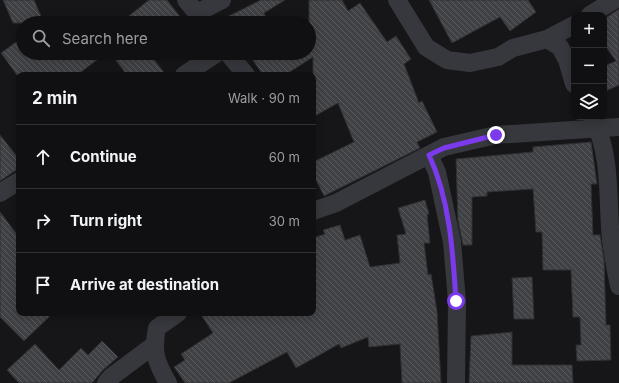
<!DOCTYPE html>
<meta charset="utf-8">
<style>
:root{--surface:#101012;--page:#1e1e20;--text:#f1f3f6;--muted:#9c9d9f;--line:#303032}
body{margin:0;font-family:Inter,sans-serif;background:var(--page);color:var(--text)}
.controls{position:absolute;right:12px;top:12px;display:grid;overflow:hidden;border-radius:8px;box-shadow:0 2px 10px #0003}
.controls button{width:36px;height:36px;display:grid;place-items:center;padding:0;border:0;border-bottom:1px solid var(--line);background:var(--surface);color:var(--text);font:20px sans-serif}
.stop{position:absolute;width:12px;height:12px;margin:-9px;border:3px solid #7c3aed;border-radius:50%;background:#fff}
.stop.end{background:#7c3aed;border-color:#fff;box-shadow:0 1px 4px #0008}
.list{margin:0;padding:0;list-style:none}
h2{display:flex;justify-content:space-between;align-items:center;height:52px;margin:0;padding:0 16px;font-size:17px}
h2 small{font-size:13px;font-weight:400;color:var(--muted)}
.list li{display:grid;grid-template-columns:26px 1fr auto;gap:12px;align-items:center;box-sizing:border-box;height:64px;padding:0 16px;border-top:1px solid var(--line)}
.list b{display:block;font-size:15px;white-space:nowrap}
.list em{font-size:13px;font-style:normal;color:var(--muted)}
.icon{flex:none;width:22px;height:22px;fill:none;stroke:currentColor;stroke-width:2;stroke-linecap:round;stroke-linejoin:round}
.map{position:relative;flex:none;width:619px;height:383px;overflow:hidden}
.search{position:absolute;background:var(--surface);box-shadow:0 2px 10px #0003;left:16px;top:16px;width:300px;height:44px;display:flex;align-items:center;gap:10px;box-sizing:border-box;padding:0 14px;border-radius:22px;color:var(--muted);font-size:15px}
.panel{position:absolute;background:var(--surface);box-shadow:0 2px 10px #0003;left:16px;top:72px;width:300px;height:244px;border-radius:8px}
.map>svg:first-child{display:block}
.building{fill:url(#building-back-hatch);stroke:#303034}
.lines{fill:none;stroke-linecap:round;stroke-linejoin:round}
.minor{stroke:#37383d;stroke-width:18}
.route{stroke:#7c3aed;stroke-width:5}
</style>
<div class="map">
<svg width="619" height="383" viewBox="0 0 619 383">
<defs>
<pattern id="building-back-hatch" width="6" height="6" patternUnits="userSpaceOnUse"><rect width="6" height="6" fill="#404145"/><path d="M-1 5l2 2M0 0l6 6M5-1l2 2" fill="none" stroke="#595a5e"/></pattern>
</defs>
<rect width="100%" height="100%" fill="#161618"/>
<path class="building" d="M 3,0 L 34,0 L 44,23 L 13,23 Z
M 149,0 L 167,0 L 185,23 L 120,23 Z
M 261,0 L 285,0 L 264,13 L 269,23 L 215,23 Z
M 309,0 L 342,0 L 348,11 L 360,3 L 387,42 L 396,36 L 411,59 L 404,64 L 419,103 L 422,101 L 437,132 L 417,142 L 420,148 L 324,196 L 313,174 L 313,162 L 354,142 L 338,103 L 313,117 L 313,57 L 285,75 L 263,75 L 248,53 L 309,53 Z
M 429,0 L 528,0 L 536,12 L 510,31 L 500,17 L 452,43 Z
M 619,9 L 619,85 L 604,92 L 604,66 L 616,61 L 604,44 L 604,19 Z
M 23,37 L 23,53 L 106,53 L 77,75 L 17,75 L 1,53 Z
M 123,53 L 149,53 L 166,75 L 127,75 L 115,59 Z
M 0,135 L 19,159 L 19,168 L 0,181 Z
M 591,142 L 597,184 L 591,184 L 593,235 L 600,235 L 604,260 L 606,325 L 610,325 L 611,360 L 577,361 L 576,345 L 581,345 L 580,317 L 573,317 L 571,270 L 543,270 L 542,232 L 536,232 L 533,189 L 487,192 L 487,196 L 472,197 L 472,245 L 463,245 L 458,221 L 456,159 L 533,152 L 533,147 Z
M 425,200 L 429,214 L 427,215 L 430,243 L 424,243 L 428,275 L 431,274 L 437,311 L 441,383 L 402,383 L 400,344 L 369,347 L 368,337 L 341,348 L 339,344 L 296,368 L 287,352 L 229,383 L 185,383 L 174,367 L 185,360 L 181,354 L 213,333 L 200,313 L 313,313 L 313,238 L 325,234 L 323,230 L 340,225 L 345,240 L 360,235 L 370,267 L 400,263 L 397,235 L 406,234 L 398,208 Z
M 0,212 L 19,237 L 19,313 L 53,313 L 24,341 L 0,317 Z
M 532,277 L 534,319 L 514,319 L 512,278 Z
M 512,332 L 512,365 L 572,365 L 573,383 L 469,383 L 471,336 Z
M 102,341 L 118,357 L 103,370 L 92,383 L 19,383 L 7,370 L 35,344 L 59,370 L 81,348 L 88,355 Z"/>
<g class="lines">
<path class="minor" d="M 186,0 L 205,23
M 397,0 L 426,47 L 447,60 L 470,63 L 498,57 L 513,48 L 547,39 L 574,25
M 197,13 L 222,0
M 590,15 L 614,0
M 547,39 L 560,47 L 567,60 L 574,84
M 228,53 L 246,75
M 184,75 L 217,53
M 593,119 C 612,155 607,201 611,240 C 613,255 616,271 619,286
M 429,155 L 437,172 L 452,242 L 457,301 L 456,383
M 0,193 L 19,181
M 313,211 L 336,203 L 444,147 L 496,135 L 619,127
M 106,383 L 111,377 L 154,345
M 168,383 C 156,362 152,353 157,328 L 178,313"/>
</g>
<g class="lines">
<path class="route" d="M 456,301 C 453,253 450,200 429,155 L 444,148 L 496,135"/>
</g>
</svg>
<div class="controls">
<button>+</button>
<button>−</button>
<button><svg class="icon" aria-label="layers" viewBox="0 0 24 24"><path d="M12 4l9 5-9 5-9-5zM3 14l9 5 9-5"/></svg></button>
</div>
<div class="stop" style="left:456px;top:301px"></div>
<div class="stop end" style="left:496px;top:135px"></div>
<div class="search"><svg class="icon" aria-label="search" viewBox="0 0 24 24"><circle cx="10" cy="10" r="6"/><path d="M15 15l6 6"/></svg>Search here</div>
<section class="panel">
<h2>2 min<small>Walk · 90 m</small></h2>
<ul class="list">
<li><svg class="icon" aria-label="ahead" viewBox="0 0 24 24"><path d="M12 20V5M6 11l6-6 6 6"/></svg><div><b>Continue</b></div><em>60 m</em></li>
<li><svg class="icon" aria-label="right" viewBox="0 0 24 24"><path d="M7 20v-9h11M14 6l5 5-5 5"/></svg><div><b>Turn right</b></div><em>30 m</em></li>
<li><svg class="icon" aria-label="arrive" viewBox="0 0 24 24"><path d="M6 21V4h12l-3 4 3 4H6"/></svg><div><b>Arrive at destination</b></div></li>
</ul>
</section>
</div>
